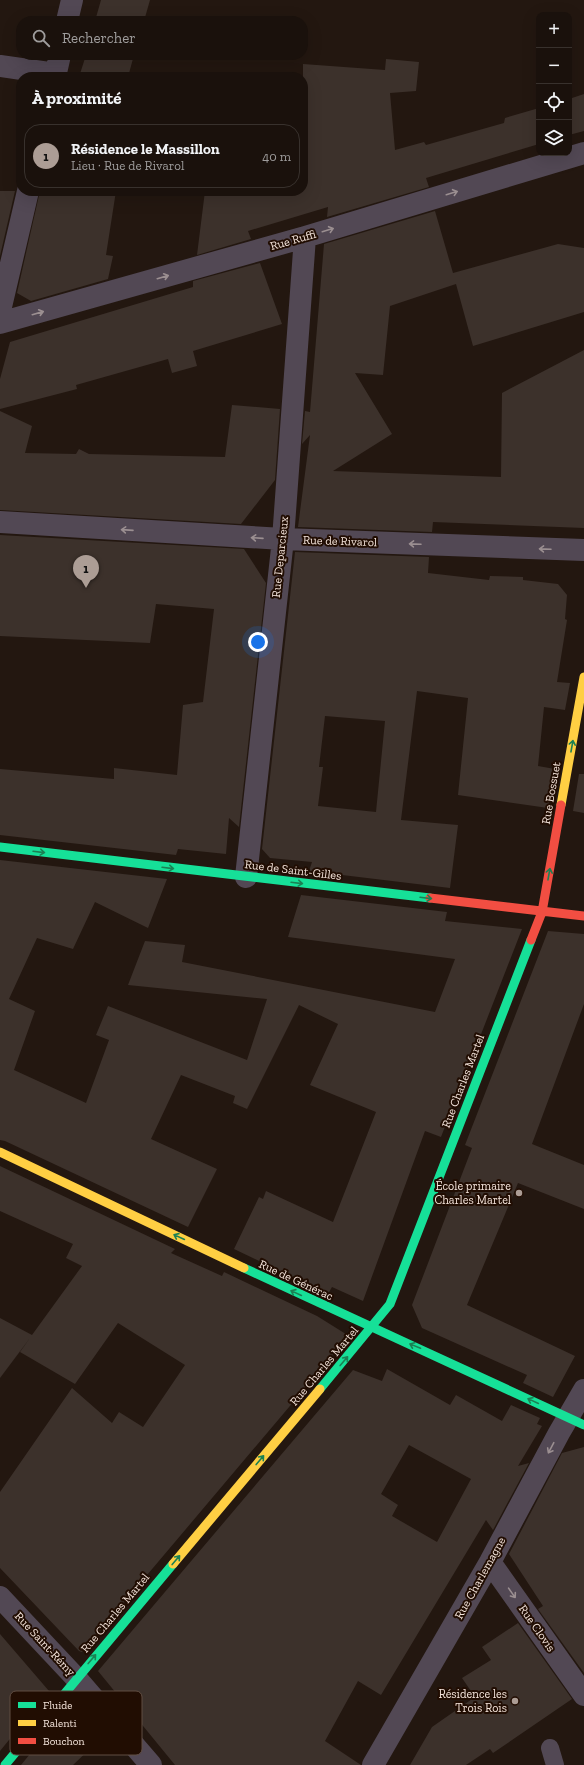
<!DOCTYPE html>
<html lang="fr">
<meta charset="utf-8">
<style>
:root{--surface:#1a110c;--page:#271f1a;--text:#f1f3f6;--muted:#9f9d9d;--line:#38312d;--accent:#ac9d95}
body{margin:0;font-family:"Zilla Slab",serif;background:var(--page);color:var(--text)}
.controls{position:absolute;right:12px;top:12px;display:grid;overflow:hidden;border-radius:8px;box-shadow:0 4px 16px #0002}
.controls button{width:36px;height:36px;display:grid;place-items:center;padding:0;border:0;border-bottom:1px solid var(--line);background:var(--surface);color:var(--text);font:20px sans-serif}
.you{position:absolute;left:258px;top:642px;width:14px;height:14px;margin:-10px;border:3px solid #fff;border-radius:50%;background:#1a73e8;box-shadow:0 0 0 6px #1a73e833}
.badge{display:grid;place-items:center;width:26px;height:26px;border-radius:50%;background:var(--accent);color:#111;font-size:13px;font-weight:700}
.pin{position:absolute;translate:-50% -33px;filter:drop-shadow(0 1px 2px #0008)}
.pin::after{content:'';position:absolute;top:21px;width:14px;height:12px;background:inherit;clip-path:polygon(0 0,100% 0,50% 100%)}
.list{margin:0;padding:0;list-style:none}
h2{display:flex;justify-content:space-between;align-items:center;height:52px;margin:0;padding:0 16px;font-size:17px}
h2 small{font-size:13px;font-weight:400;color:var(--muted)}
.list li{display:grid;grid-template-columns:26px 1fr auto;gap:12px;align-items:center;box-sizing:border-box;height:64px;margin:0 8px 8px;padding:0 8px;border:1px solid var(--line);border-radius:16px}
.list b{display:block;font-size:15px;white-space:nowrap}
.list p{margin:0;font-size:13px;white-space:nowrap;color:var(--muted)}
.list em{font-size:13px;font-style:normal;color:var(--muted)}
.icon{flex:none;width:22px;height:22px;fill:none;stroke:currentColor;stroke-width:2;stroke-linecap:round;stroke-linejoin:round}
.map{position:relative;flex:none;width:584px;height:1765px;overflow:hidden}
.search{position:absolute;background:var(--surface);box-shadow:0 4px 16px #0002;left:16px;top:16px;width:292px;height:44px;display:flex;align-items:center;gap:10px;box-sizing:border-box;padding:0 14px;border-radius:16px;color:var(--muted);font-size:15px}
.panel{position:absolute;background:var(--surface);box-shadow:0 4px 16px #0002;left:16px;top:72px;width:292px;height:124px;border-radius:16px}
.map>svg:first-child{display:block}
.building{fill:#3c312b;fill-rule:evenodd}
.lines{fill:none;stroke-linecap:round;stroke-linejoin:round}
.lane{stroke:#524854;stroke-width:18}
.street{stroke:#524854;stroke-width:22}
.fast{stroke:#16e098;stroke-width:9}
.slow{stroke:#ffcf43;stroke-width:9}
.jam{stroke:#f24e42;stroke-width:9}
.oneway{stroke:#9b8f91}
.oneway2{stroke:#1b8154}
.poi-dot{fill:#ac9d95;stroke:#210d02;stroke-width:1.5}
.labels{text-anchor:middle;stroke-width:4;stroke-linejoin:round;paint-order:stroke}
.street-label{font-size:12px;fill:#f5e5dc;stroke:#210d02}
.poi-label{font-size:12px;fill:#f5e5dc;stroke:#210d02;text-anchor:end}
.key{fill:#210d02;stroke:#614e43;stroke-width:1}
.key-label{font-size:11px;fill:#f5e5dc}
</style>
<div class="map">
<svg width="584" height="1765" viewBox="0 0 584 1765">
<rect width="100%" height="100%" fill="#231710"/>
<path class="building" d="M 101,0 L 150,0 L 144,21 L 95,21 Z
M 86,55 L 134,55 L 128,77 L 79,77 Z
M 386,59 L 419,62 L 416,91 L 390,93 L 395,150 L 424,142 L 426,145 L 504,123 L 505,118 L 539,108 L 539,144 L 426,178 L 429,187 L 327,217 L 328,207 L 248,231 L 251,239 L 197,255 L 205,191 L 303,191 L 303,64 L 385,70 Z
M 584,94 L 584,131 L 569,135 L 569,99 Z
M 0,191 L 15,191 L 0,256 Z
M 40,191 L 116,191 L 106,255 L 113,256 L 108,279 L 31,301 L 17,293 Z
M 435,211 L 453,273 L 558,244 L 584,248 L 584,312 L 473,346 L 456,284 L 390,306 L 383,375 L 355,373 L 392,434 L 333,471 L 501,477 L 502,393 L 584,350 L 584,528 L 433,522 L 432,532 L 298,527 L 310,435 L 302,444 L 305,411 L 310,412 L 324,244 Z
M 260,263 L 282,324 L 193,351 L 197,366 L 172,373 L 168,359 L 76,385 L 77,389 L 0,409 L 0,379 L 10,342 L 193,287 L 193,281 Z
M 232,405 L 280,409 L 275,480 L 241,524 L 0,510 L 0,411 L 32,426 L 25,453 L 76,454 L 79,449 L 89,454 L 225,457 Z
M 0,535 L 244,549 L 266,583 L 239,827 L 229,818 L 226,854 L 178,849 L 176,855 L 0,835 L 0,769 L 114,779 L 114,768 L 177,775 L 183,705 L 203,702 L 214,609 L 156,604 L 150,643 L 0,636 Z
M 295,552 L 429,557 L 428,573 L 489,580 L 490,576 L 523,577 L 523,580 L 558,584 L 567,595 L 565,619 L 567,620 L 557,682 L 570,683 L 565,710 L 544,707 L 538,766 L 555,769 L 548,808 L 458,795 L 468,698 L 417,691 L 401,820 L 458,825 L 450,888 L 309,871 L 312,862 L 270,858 L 262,849 ZM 325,716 L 385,721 L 376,812 L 318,806 L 323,767 L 319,767 Z
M 579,774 L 584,774 L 584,813 L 573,811 Z
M 0,860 L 167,879 L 148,928 L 95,902 L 73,949 L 37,938 L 9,999 L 35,1011 L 14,1070 L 86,1103 L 109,1040 L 96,1035 L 108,1006 L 247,1060 L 267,999 L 128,985 L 145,941 L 185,945 L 182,962 L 435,1012 L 455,959 L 288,937 L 301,895 L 447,912 L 445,921 L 522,929 L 441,1137 L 425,1131 L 363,1301 L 332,1287 L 328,1294 L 234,1249 L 259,1197 L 263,1199 L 266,1191 L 333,1222 L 376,1112 L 310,1085 L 338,1024 L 299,1005 L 247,1109 L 233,1103 L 235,1096 L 181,1075 L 151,1139 L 217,1169 L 188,1227 L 5,1141 L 0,1140 Z
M 548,931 L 584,934 L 584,1004 L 532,1144 L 584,1165 L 584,1209 L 518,1183 L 467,1305 L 575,1356 L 553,1397 L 523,1383 L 527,1375 L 422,1328 L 412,1305 L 472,1148 L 465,1145 Z
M 0,1166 L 175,1249 L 171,1253 L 222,1276 L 224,1272 L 317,1316 L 349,1336 L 82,1652 L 79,1651 L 0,1568 L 0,1492 L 72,1388 L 112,1423 L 119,1412 L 143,1427 L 185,1365 L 118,1323 L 75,1384 L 20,1352 L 30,1338 L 0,1378 L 0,1318 L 32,1335 L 82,1266 L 66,1258 L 73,1244 L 0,1211 Z
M 387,1369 L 450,1405 L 456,1395 L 502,1421 L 511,1405 L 540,1418 L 537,1424 L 542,1426 L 518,1466 L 529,1463 L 493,1530 L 486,1520 L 381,1695 L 358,1681 L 325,1741 L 361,1765 L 175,1765 L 98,1671 L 353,1370 L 382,1381 ZM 409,1445 L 471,1479 L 437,1542 L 392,1516 L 398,1505 L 381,1494 Z
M 584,1447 L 584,1673 L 538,1609 L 543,1606 L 509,1554 L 562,1453 Z
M 518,1623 L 572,1699 L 493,1753 L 490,1749 L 466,1765 L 410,1765 L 432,1727 L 475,1697 L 462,1678 L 491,1660 L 482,1647 Z
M 0,1634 L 49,1691 L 0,1751 Z
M 66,1710 L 95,1744 L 73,1765 L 21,1765 Z"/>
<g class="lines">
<path class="lane" d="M 550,1748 L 555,1765"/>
<path class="street" d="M 67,21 L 72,0
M 0,66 L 56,74
M 55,77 L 60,55
M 0,311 L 28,191
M 0,323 L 305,237 L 584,153
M 0,522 L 283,539 L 584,550
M 246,877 L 283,539 L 305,237
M 490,1562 L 584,1695
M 0,1597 L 76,1678 L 151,1765
M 373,1765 L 490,1562 L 559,1433 L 584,1390"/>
<path class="fast" d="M 0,847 L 430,898
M 244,1268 C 357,1321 471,1372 584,1425
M 320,1389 L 390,1304 L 531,940
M 5,1765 L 173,1564"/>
<path class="slow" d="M 561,805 L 584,677
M 0,1152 L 244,1268
M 173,1564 L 320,1389"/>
<path class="jam" d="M 430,898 L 584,916
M 531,940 L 542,912 L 561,805"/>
</g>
<defs><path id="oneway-shaft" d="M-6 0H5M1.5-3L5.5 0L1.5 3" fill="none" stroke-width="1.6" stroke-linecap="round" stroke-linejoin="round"/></defs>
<g class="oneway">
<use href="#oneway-shaft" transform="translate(452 193) rotate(-17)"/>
<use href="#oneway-shaft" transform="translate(328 230) rotate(-17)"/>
<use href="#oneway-shaft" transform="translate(163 277) rotate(-16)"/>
<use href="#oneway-shaft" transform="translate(38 313) rotate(-16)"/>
<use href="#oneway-shaft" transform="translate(127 530) rotate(-176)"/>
<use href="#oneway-shaft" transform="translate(257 538) rotate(-176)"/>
<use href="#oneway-shaft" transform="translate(415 544) rotate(-178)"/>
<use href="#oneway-shaft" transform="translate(545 549) rotate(-178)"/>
<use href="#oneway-shaft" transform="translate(551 1448) rotate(118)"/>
<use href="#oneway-shaft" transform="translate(512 1593) rotate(55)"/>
</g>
<g class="oneway2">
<use href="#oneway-shaft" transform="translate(572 746) rotate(-80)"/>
<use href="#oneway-shaft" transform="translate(39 852) rotate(7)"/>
<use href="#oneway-shaft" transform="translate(168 868) rotate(7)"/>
<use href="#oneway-shaft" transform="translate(549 874) rotate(-80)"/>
<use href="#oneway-shaft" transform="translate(297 883) rotate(7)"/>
<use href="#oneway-shaft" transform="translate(426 898) rotate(7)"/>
<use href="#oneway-shaft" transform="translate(179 1237) rotate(-155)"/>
<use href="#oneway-shaft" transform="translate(296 1293) rotate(-155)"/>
<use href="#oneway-shaft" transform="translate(415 1346) rotate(-158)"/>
<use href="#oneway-shaft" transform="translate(344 1361) rotate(-50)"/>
<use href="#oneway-shaft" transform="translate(533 1401) rotate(-155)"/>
<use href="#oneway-shaft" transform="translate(260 1460) rotate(-50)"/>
<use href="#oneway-shaft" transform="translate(176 1560) rotate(-50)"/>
<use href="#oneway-shaft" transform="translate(92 1659) rotate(-50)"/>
</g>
<g class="poi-dot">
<circle cx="519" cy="1193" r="4"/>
<circle cx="515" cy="1701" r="4"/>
</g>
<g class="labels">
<g class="street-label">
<text transform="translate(293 240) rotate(-16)" y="4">Rue Ruffi</text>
<text transform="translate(340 541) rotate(2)" y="4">Rue de Rivarol</text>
<text transform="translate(280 557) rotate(-84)" y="4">Rue Deparcieux</text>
<text transform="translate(551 793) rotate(-80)" y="4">Rue Bossuet</text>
<text transform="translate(293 870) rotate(7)" y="4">Rue de Saint-Gilles</text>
<text transform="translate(463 1081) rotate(-69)" y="4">Rue Charles Martel</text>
<text transform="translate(296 1280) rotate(25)" y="4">Rue de Générac</text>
<text transform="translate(324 1366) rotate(-50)" y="4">Rue Charles Martel</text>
<text transform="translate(480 1578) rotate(-61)" y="4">Rue Charlemagne</text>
<text transform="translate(115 1613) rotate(-50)" y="4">Rue Charles Martel</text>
<text transform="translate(537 1628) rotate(55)" y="4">Rue Clovis</text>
<text transform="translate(45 1644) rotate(47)" y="4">Rue Saint-Rémy</text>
</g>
<g class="poi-label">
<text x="511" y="1190">École primaire<tspan x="511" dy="14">Charles Martel</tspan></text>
<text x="507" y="1698">Résidence les<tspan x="507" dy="14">Trois Rois</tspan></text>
</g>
</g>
<rect x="10" y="1691" width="132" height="64" rx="6" class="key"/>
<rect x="18" y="1702" width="18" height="6" fill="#16e098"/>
<rect x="18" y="1720" width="18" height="6" fill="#ffcf43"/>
<rect x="18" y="1738" width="18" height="6" fill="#f24e42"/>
<g class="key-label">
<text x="43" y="1709">Fluide</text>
<text x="43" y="1727">Ralenti</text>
<text x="43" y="1745">Bouchon</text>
</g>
</svg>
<div class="controls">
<button>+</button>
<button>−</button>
<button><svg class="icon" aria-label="locate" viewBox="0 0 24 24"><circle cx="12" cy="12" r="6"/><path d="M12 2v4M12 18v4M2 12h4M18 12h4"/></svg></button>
<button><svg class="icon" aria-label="layers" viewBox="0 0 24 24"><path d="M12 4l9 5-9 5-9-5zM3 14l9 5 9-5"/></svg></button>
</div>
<div class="you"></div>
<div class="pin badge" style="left:86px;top:588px">1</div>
<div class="search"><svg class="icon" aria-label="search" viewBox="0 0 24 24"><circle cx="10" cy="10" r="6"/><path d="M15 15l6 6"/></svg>Rechercher</div>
<section class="panel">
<h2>À proximité<small></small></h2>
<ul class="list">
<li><span class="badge">1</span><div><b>Résidence le Massillon</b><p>Lieu · Rue de Rivarol</p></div><em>40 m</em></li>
</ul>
</section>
</div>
